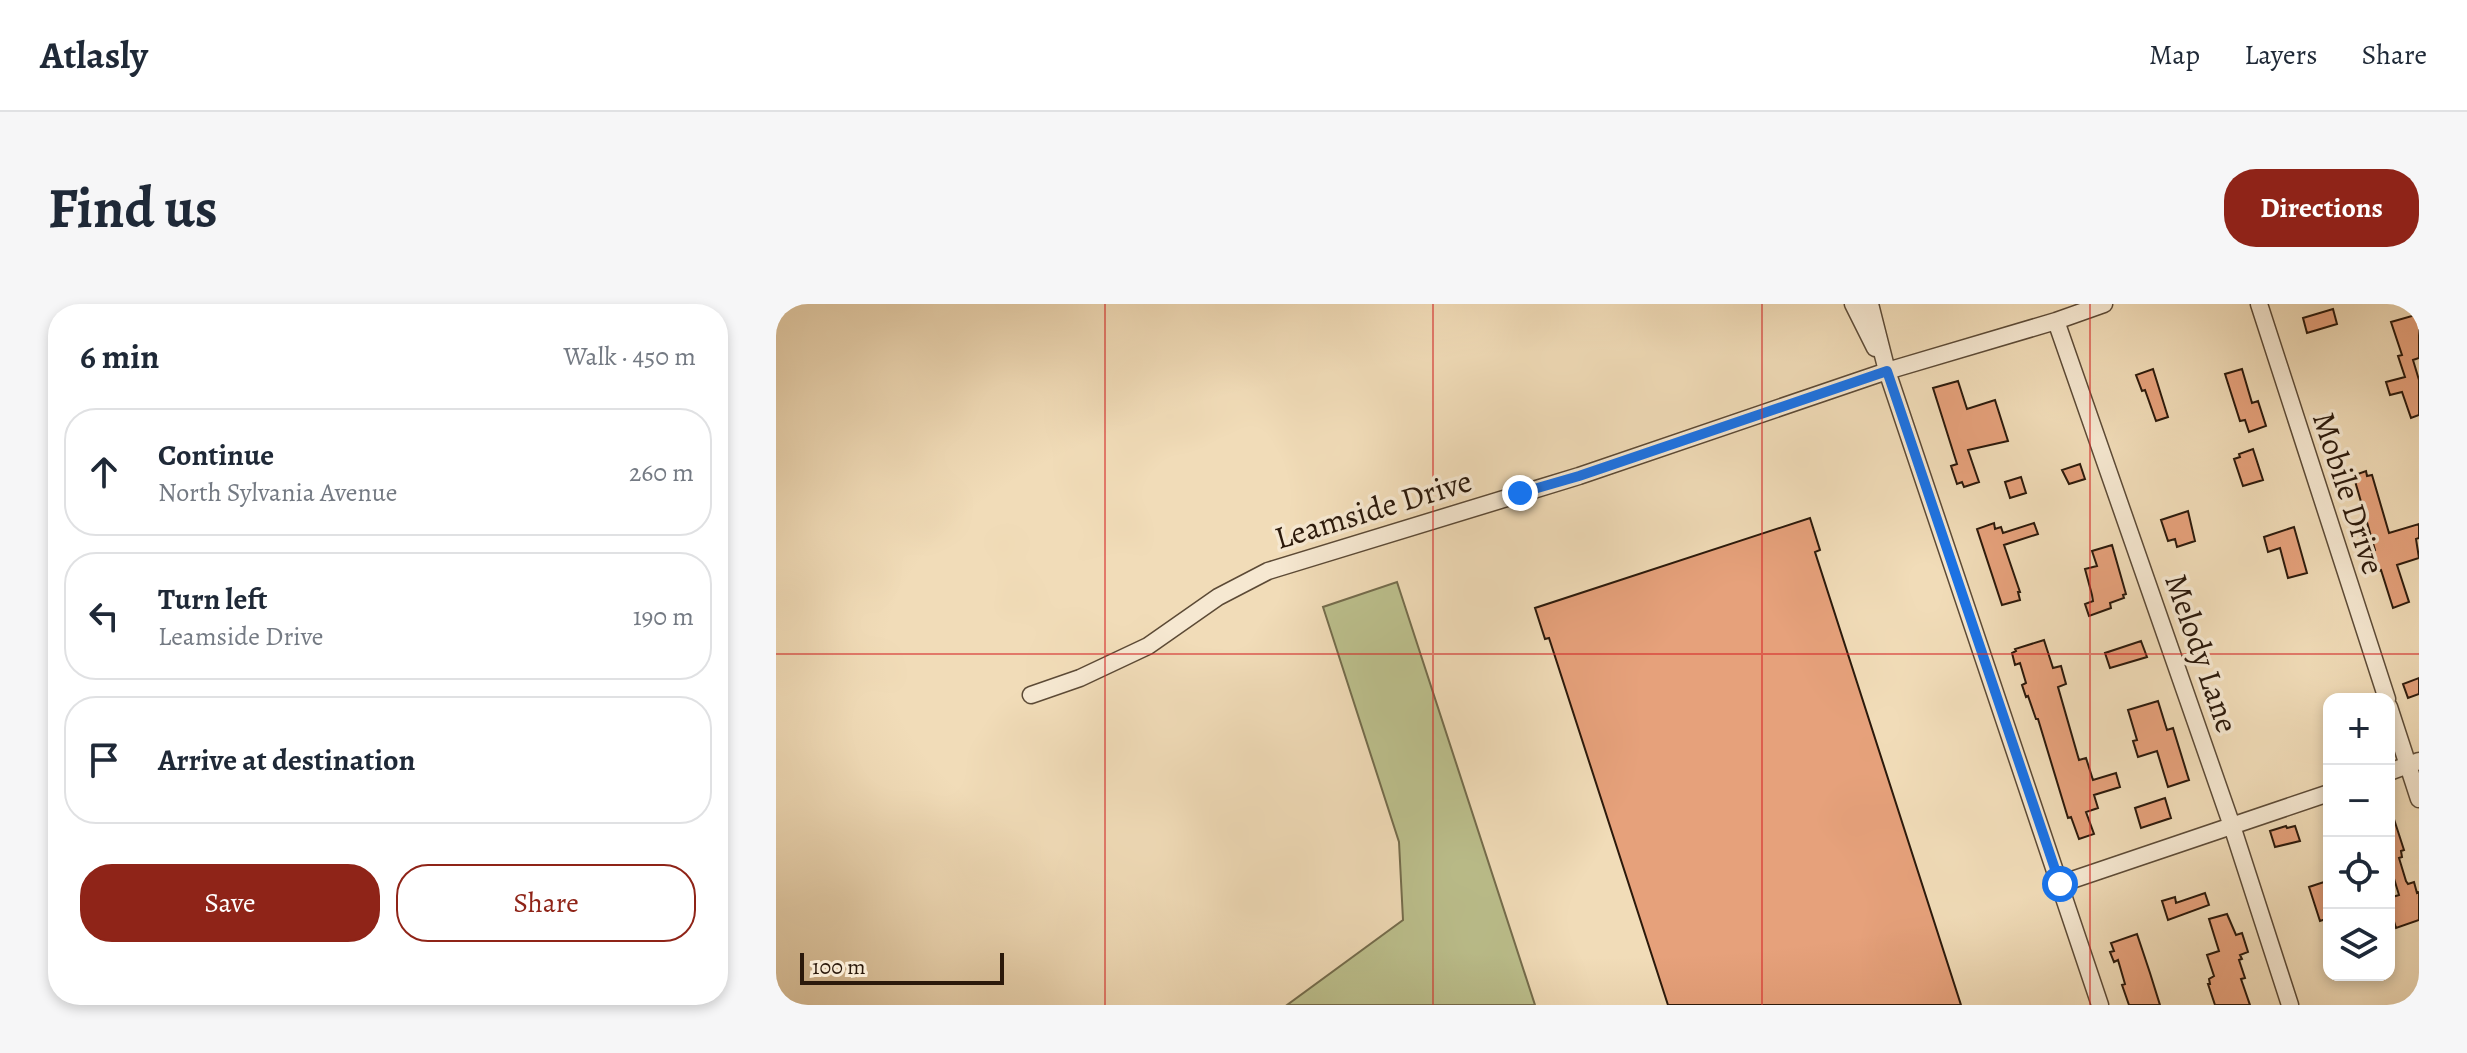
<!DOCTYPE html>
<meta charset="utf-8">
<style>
:root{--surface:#fff;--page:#f6f6f7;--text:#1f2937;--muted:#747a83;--line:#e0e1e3;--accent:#8f2418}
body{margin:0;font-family:Alegreya,serif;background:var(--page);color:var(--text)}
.controls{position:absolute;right:24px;bottom:24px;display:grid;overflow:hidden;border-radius:16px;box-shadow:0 4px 12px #0003}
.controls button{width:72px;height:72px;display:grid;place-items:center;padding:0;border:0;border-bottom:2px solid var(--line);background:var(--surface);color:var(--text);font:40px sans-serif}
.scale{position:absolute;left:24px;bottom:20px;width:204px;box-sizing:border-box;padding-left:8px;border:4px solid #2b190b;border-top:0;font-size:22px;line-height:28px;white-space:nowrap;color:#2b190b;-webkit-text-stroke:6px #f6e8d1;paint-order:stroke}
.stop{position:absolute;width:24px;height:24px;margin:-18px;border:6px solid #1a73e8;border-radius:50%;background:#fff}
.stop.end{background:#1a73e8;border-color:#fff;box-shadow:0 2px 8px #0008}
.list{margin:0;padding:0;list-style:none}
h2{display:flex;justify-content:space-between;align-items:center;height:104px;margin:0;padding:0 32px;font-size:34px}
h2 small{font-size:26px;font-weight:400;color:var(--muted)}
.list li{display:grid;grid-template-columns:52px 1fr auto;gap:24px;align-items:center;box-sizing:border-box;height:128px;margin:0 16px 16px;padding:0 16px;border:2px solid var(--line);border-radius:32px}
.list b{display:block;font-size:30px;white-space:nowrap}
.list p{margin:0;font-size:26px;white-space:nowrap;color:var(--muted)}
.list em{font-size:26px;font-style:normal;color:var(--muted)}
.actions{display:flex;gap:16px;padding:24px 32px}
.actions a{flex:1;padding:18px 0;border:2px solid var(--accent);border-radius:32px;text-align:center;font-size:28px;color:var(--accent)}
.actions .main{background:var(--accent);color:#fff}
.icon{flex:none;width:44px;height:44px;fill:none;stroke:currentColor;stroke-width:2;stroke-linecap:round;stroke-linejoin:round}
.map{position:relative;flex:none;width:1643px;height:701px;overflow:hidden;border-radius:32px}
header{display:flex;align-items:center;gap:48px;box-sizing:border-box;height:112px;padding:0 40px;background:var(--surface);border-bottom:2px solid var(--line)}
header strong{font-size:38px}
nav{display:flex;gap:44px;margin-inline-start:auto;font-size:28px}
.intro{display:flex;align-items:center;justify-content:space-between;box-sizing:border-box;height:192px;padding:0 48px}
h1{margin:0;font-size:56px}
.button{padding:20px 36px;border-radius:32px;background:var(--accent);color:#fff;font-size:28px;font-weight:700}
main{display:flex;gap:48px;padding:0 48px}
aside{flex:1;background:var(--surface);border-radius:32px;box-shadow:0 4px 12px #0003}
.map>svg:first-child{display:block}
.green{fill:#bcc08d;stroke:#746c4c;stroke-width:2}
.building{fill:#e6a17b;stroke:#2b190b;stroke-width:2}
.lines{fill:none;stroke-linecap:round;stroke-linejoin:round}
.minor-casing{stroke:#5c4a36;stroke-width:19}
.minor{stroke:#f6e8d1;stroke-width:16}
.route{stroke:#1a73e8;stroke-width:10}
.grid{fill:none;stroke:#d62828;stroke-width:2;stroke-opacity:0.55}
.labels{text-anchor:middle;stroke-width:7;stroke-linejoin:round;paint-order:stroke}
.street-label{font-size:32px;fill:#2b190b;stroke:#f6e8d1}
</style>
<header>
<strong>Atlasly</strong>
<nav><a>Map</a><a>Layers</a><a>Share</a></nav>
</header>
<div class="intro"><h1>Find us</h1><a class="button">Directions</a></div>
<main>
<aside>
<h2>6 min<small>Walk · 450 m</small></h2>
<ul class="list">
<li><svg class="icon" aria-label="ahead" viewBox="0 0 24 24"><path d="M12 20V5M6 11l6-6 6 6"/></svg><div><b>Continue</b><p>North Sylvania Avenue</p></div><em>260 m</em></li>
<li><svg class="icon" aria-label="left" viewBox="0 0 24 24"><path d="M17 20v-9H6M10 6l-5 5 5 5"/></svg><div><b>Turn left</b><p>Leamside Drive</p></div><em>190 m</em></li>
<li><svg class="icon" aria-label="arrive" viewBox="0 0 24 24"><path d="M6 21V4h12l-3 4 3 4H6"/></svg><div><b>Arrive at destination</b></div></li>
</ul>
<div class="actions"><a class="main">Save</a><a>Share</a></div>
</aside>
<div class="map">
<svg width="1643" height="701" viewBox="0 0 1643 701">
<rect width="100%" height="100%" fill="#f1dcb8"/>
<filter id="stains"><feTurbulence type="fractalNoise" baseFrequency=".0025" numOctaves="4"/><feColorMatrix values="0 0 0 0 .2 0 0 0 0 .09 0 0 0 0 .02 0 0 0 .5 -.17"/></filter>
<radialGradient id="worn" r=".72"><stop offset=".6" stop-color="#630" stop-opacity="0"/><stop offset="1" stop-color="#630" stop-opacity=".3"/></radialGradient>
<path class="green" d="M 621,278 L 759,701 L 511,701 L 627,616 L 623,538 L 547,303 Z"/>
<path class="building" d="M 1557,5 L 1561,20 L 1531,29 L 1527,14 Z
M 1643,10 L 1643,54 L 1637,56 L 1643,76 L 1643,111 L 1635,114 L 1626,88 L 1614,91 L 1610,78 L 1629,73 L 1622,52 L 1626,51 L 1615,18 Z
M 1377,65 L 1392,113 L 1380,117 L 1369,86 L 1366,87 L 1360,71 Z
M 1466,65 L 1476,99 L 1482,97 L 1490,122 L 1473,128 L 1469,116 L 1464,117 L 1449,70 Z
M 1182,77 L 1191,105 L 1219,96 L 1232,137 L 1192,146 L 1203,178 L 1188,183 L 1186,178 L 1181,180 L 1175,162 L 1181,160 L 1157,84 Z
M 1477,145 L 1487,176 L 1467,182 L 1458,155 L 1464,153 L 1463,150 Z
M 1304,160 L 1309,175 L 1293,180 L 1286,166 Z
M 1590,167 L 1591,172 L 1596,171 L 1613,229 L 1643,220 L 1643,234 L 1640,235 L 1643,254 L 1621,261 L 1633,298 L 1617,304 L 1605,266 L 1598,268 L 1592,249 L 1599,246 L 1579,177 L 1579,171 Z
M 1245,173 L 1250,189 L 1234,194 L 1229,178 Z
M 1412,207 L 1419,237 L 1401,243 L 1399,235 L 1392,237 L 1385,216 Z
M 1034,214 L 1044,246 L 1039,248 L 1185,701 L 892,701 L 773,334 L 769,335 L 759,304 Z
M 1218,219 L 1219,225 L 1225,223 L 1227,229 L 1258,219 L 1262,230 L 1228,241 L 1244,288 L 1242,288 L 1244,296 L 1226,301 L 1201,225 Z
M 1518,223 L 1531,269 L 1512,274 L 1504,244 L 1492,248 L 1488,233 Z
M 1336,241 L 1350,290 L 1347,291 L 1348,294 L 1334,299 L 1335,304 L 1313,312 L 1309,300 L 1317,297 L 1316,291 L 1309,265 L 1321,262 L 1316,247 Z
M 1268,336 L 1277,364 L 1285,362 L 1290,380 L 1282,383 L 1303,456 L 1310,454 L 1317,476 L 1340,469 L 1344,483 L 1318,491 L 1322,504 L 1310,508 L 1318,530 L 1303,535 L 1295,513 L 1292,514 L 1262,415 L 1260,415 L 1252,392 L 1250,393 L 1246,381 L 1250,379 L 1244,359 L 1239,361 L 1236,349 L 1240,347 L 1239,345 Z
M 1365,337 L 1371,353 L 1334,364 L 1329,349 Z
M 1643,374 L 1643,390 L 1632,394 L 1627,380 Z
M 1382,397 L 1391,426 L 1397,424 L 1413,476 L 1392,483 L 1381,447 L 1362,453 L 1357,437 L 1361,436 L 1352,406 Z
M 1389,494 L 1395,514 L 1365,524 L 1359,504 Z
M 1613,506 L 1615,506 L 1628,546 L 1625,547 L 1626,553 L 1623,554 L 1630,577 L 1632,580 L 1638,578 L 1641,589 L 1643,588 L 1643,616 L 1620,624 L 1613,601 L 1613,594 L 1623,591 L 1616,568 L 1613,569 Z
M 1510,522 L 1511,524 L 1519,522 L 1524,537 L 1499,543 L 1494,527 Z
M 1548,578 L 1553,595 L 1553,614 L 1544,617 L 1533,583 Z
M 1429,589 L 1433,601 L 1392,616 L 1386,597 L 1399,593 L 1400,599 Z
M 1451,610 L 1460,631 L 1466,629 L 1472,648 L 1464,651 L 1466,655 L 1463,656 L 1469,674 L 1465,675 L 1474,701 L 1439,701 L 1432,680 L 1434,680 L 1433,675 L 1438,672 L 1431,651 L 1443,647 L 1433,615 Z
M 1361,630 L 1374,669 L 1384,701 L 1353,701 L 1346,681 L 1349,680 L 1342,656 L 1338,658 L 1334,648 L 1338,647 L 1335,639 Z"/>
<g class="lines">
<g class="minor-casing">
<path id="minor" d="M 1077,0 L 1099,44
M 1094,0 L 1111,67 L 1324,701
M 1483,0 L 1611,395
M 1280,17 L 1456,522 L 1514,701
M 255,391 L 304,374 L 372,342 L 442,293 L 492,267 L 803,172 L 1111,67 L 1280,17 L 1328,0
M 1613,403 L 1643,495
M 1613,468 L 1643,457
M 1284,580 L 1553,489"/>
</g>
<use href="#minor" class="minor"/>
</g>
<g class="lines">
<path class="route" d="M 744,189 L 803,172 L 1111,67 L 1284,580"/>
</g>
<path class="grid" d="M 329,0 L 329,701M 657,0 L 657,701M 986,0 L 986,701M 1314,0 L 1314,701M 0,350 L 1643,350"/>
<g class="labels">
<g class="street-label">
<text transform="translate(1573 189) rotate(72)" y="11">Mobile Drive</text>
<text transform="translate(597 205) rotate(-17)" y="11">Leamside Drive</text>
<text transform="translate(1426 349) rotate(71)" y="11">Melody Lane</text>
</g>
</g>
<rect width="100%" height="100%" filter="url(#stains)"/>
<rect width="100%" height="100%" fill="url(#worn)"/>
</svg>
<div class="controls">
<button>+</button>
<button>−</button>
<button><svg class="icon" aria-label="locate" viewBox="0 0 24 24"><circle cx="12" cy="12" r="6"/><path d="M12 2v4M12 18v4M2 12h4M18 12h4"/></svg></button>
<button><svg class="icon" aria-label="layers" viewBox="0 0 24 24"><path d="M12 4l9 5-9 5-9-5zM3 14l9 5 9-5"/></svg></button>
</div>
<div class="scale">100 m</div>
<div class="stop" style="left:1284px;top:580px"></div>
<div class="stop end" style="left:744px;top:189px"></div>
</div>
</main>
